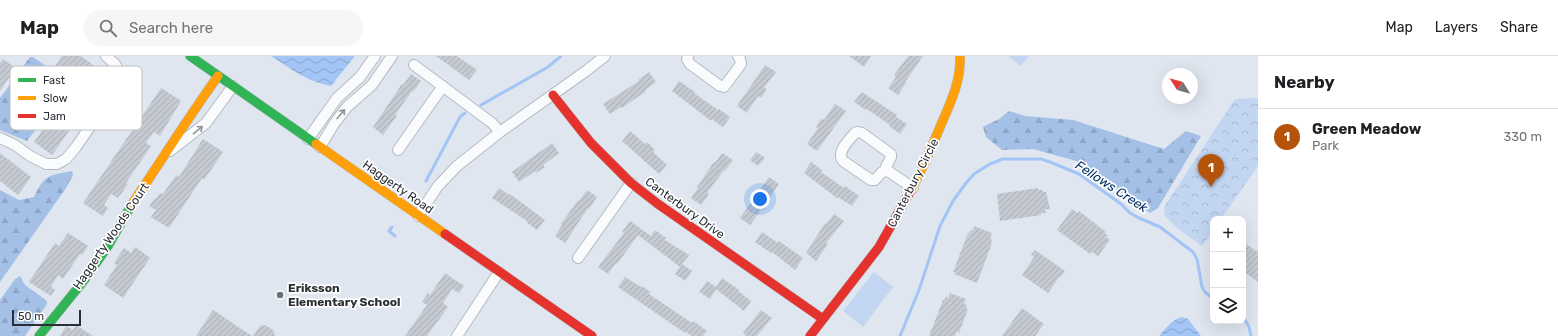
<!DOCTYPE html>
<meta charset="utf-8">
<style>
:root{--surface:#fff;--page:#f6f6f6;--text:#202124;--muted:#757577;--line:#e0e0e0;--accent:#b45309}
body{margin:0;font-family:Rubik,sans-serif;background:var(--page);color:var(--text)}
.controls{position:absolute;right:12px;bottom:12px;display:grid;overflow:hidden;border-radius:8px;box-shadow:0 4px 16px #0002}
.controls button{width:36px;height:36px;display:grid;place-items:center;padding:0;border:0;border-bottom:1px solid var(--line);background:var(--surface);color:var(--text);font:20px sans-serif}
.compass{position:absolute;left:1162px;top:12px;width:36px;height:36px;border-radius:50%;background:var(--surface);box-shadow:0 4px 16px #0002;rotate:307deg}
.scale{position:absolute;left:12px;bottom:10px;width:69px;box-sizing:border-box;padding-left:4px;border:2px solid #2a2f35;border-top:0;font-size:11px;line-height:14px;white-space:nowrap;color:#2a2f35;-webkit-text-stroke:3px #fff;paint-order:stroke}
.you{position:absolute;left:760px;top:143px;width:14px;height:14px;margin:-10px;border:3px solid #fff;border-radius:50%;background:#1a73e8;box-shadow:0 0 0 6px #1a73e833}
.badge{display:grid;place-items:center;width:26px;height:26px;border-radius:50%;background:var(--accent);color:#fff;font-size:13px;font-weight:700}
.pin{position:absolute;translate:-50% -33px;filter:drop-shadow(0 1px 2px #0008)}
.pin::after{content:'';position:absolute;top:21px;width:14px;height:12px;background:inherit;clip-path:polygon(0 0,100% 0,50% 100%)}
.list{margin:0;padding:0;list-style:none}
h2{display:flex;justify-content:space-between;align-items:center;height:52px;margin:0;padding:0 16px;font-size:17px}
h2 small{font-size:13px;font-weight:400;color:var(--muted)}
.list li{display:grid;grid-template-columns:26px 1fr auto;gap:12px;align-items:center;box-sizing:border-box;height:56px;padding:0 16px;border-top:1px solid var(--line)}
.list b{display:block;font-size:15px;white-space:nowrap}
.list p{margin:0;font-size:13px;white-space:nowrap;color:var(--muted)}
.list em{font-size:13px;font-style:normal;color:var(--muted)}
.icon{flex:none;width:22px;height:22px;fill:none;stroke:currentColor;stroke-width:2;stroke-linecap:round;stroke-linejoin:round}
.map{position:relative;flex:none;width:1258px;height:280px;overflow:hidden}
header{display:flex;align-items:center;gap:24px;box-sizing:border-box;height:56px;padding:0 20px;background:var(--surface);border-bottom:1px solid var(--line)}
header strong{font-size:19px}
nav{display:flex;gap:22px;margin-inline-start:auto;font-size:14px}
.search{width:280px;height:36px;background:var(--page);display:flex;align-items:center;gap:10px;box-sizing:border-box;padding:0 14px;border-radius:22px;color:var(--muted);font-size:15px}
main{display:flex}
aside{flex:1;background:var(--surface)}
.map>svg:first-child{display:block}
.forest{fill:url(#forest-firs)}
.park{fill:url(#park-crowns)}
.pitch{fill:#c2d6f1}
.water{fill:url(#water-waves)}
.lines{fill:none;stroke-linecap:round;stroke-linejoin:round}
.stream{stroke:#a3c5f6;stroke-width:3}
.building{fill:url(#building-hatch)}
.street-casing{stroke:#b5bbc2;stroke-width:12}
.fast-casing{stroke:#b5bbc2;stroke-width:10}
.slow-casing{stroke:#b5bbc2;stroke-width:10}
.jam-casing{stroke:#b5bbc2;stroke-width:10}
.street{stroke:#fafbfd;stroke-width:10}
.fast{stroke:#30b455;stroke-width:9}
.slow{stroke:#ff9f0a;stroke-width:9}
.jam{stroke:#e5322d;stroke-width:9}
.oneway{stroke:#929599}
.poi-dot{fill:#696f76;stroke:#fff;stroke-width:1.5}
.labels{text-anchor:middle;stroke-width:3.5;stroke-linejoin:round;paint-order:stroke}
.street-label{font-size:12px;fill:#2a2f35;stroke:#fff}
.poi-label{font-size:12px;font-weight:bold;fill:#2a2f35;stroke:#fff;text-anchor:start}
.water-label{font-size:13px;font-style:italic;fill:#002e66;stroke:#fff}
.key{fill:#fff;stroke:#bfc1c2;stroke-width:1}
.key-label{font-size:11px;fill:#2a2f35}
</style>
<header>
<strong>Map</strong>
<div class="search"><svg class="icon" aria-label="search" viewBox="0 0 24 24"><circle cx="10" cy="10" r="6"/><path d="M15 15l6 6"/></svg>Search here</div>
<nav><a>Map</a><a>Layers</a><a>Share</a></nav>
</header>
<main>
<div class="map">
<svg width="1258" height="280" viewBox="0 0 1258 280">
<defs>
<pattern id="forest-firs" width="22" height="20" patternUnits="userSpaceOnUse"><rect width="22" height="20" fill="#a4c0e7"/><path d="M5 1l3.5 6h-7zM16 11l3.5 6h-7z" fill="#8da5c7"/></pattern>
<pattern id="park-crowns" width="20" height="18" patternUnits="userSpaceOnUse"><rect width="20" height="18" fill="#c2d6f1"/><path d="M2 6a3 3 0 1 1 6 0M12 15a3 3 0 1 1 6 0" fill="none" stroke="#a7b8cf"/></pattern>
<pattern id="water-waves" width="16" height="10" patternUnits="userSpaceOnUse"><rect width="16" height="10" fill="#a3c5f6"/><path d="M0 5q4-4 8 0t8 0" fill="none" stroke="#85a0c8"/></pattern>
<pattern id="building-hatch" width="6" height="6" patternUnits="userSpaceOnUse"><rect width="6" height="6" fill="#c5cad2"/><path d="M-1 1l2-2M0 6l6-6M5 7l2-2" fill="none" stroke="#a9aeb5"/></pattern>
</defs>
<rect width="100%" height="100%" fill="#dfe6f0"/>
<path class="forest" d="M 30,1 L 33,1 L 69,26 L 66,34 L 27,85 L 0,74 L 0,42 Z
M 1009,55 L 1025,60 L 1073,64 L 1164,93 L 1186,75 L 1201,80 L 1158,152 L 1150,157 L 1076,105 L 1033,93 L 1002,94 L 986,81 L 983,71 L 999,63 Z
M 72,115 L 73,119 L 66,132 L 0,226 L 0,134 L 19,144 L 34,141 C 45,118 48,120 72,115 Z
M 20,220 L 25,229 L 46,244 L 47,248 L 25,280 L 0,280 L 0,244 L 15,223 Z"/>
<path class="park" d="M 1258,42 L 1258,110 L 1221,163 L 1213,163 L 1213,175 L 1202,190 L 1177,172 L 1165,160 L 1164,151 L 1235,43 Z"/>
<path class="pitch" d="M 1008,0 L 1029,0 L 1021,10 Z
M 874,216 L 893,231 L 863,271 L 843,255 Z"/>
<path class="water" d="M 271,0 L 355,0 L 331,30 C 310,27 289,12 271,0 Z
M 1181,261 L 1188,263 L 1201,280 L 1159,280 C 1165,273 1172,264 1181,261 Z"/>
<g class="lines">
<path class="stream" d="M 481,49 L 548,11 L 561,0
M 426,125 L 460,61 L 465,57
M 392,171 L 389,175 L 395,180
M 1243,260 L 1249,271 L 1251,280
M 900,280 L 919,234 L 940,170 L 953,145 L 966,127 L 974,118 L 990,108 L 1003,103 L 1041,103 L 1050,106 L 1079,118 L 1121,148 L 1130,157 L 1139,162 L 1160,171 L 1193,196 L 1197,203 L 1202,231 L 1205,236 L 1213,243"/>
</g>
<path class="building" d="M 62,0 L 81,0 L 105,18 L 95,35 L 86,29 L 85,32 L 55,10 Z
M 436,0 L 457,0 L 477,14 L 469,24 Z
M 849,0 L 871,0 L 864,11 Z
M 908,0 L 923,0 L 905,26 L 906,27 L 898,39 L 888,32 L 896,21 L 894,19 Z
M 3,3 L 16,12 L 0,35 L 0,7 Z
M 765,9 L 776,16 L 764,32 L 767,33 L 761,42 L 758,40 L 747,57 L 737,50 Z
M 649,16 L 656,26 L 645,34 L 646,35 L 622,52 L 621,51 L 610,58 L 603,48 L 639,25 L 638,24 Z
M 411,18 L 421,25 L 413,36 L 412,35 L 395,59 L 397,60 L 383,79 L 373,71 L 402,28 L 403,29 Z
M 679,25 L 695,36 L 694,37 L 718,54 L 719,53 L 730,61 L 723,71 L 712,63 L 711,65 L 672,35 Z
M 161,32 L 181,45 L 160,80 L 154,76 L 146,87 L 151,90 L 126,127 L 128,128 L 118,142 L 111,138 L 104,149 L 108,152 L 103,160 L 83,147 Z
M 862,36 L 897,59 L 896,61 L 907,68 L 900,78 L 889,70 L 890,69 L 867,53 L 866,54 L 854,46 Z
M 64,44 L 83,55 L 52,99 L 34,86 L 44,72 L 43,71 Z
M 835,48 L 846,55 L 817,95 L 807,88 L 818,72 L 816,71 L 822,62 L 824,64 Z
M 630,75 L 645,88 L 647,86 L 655,94 L 653,96 L 667,109 L 659,118 L 622,85 Z
M 203,83 L 223,96 L 204,124 L 202,122 L 169,172 L 151,161 L 156,154 L 149,150 L 155,142 L 156,143 L 160,137 L 163,138 L 176,119 L 179,121 Z
M 552,87 L 559,97 L 543,109 L 545,111 L 536,117 L 535,115 L 519,126 L 512,116 Z
M 756,96 L 765,102 L 758,110 L 750,104 Z
M 0,97 L 31,121 L 18,139 L 0,125 Z
M 722,97 L 733,104 L 725,115 L 724,114 L 707,137 L 709,138 L 701,149 L 691,142 L 698,132 L 697,131 L 714,106 L 715,107 Z
M 811,106 L 822,114 L 821,116 L 844,132 L 845,130 L 859,140 L 852,150 L 838,141 L 837,142 L 804,117 Z
M 769,121 L 779,128 L 768,144 L 770,146 L 764,154 L 762,153 L 750,169 L 740,162 Z
M 499,132 L 509,139 L 510,138 L 545,164 L 537,174 L 526,166 L 527,165 L 492,142 Z
M 1038,132 L 1038,134 L 1042,134 L 1043,136 L 1046,136 L 1050,153 L 1045,153 L 1046,157 L 1041,157 L 1041,159 L 1000,165 L 997,138 Z
M 587,134 L 597,141 L 589,153 L 588,152 L 565,187 L 555,180 L 562,169 L 561,168 L 578,144 L 579,145 Z
M 1072,153 L 1078,157 L 1079,155 L 1106,176 L 1105,178 L 1108,179 L 1106,181 L 1110,184 L 1098,200 L 1092,196 L 1090,198 L 1057,174 Z
M 834,158 L 844,165 L 826,187 L 828,188 L 816,205 L 806,197 L 825,167 L 826,168 Z
M 630,165 L 651,180 L 655,174 L 666,182 L 665,184 L 689,199 L 682,208 L 692,215 L 685,225 L 675,218 L 680,211 L 638,179 L 617,208 L 616,207 L 608,218 L 598,211 L 624,177 L 622,176 Z
M 974,170 L 992,177 L 990,182 L 992,183 L 991,186 L 992,187 L 977,227 L 954,218 L 955,216 L 953,216 L 968,177 L 969,178 L 971,174 L 973,175 Z
M 762,176 L 778,187 L 779,185 L 803,202 L 795,214 L 772,196 L 771,197 L 755,186 Z
M 68,177 L 88,190 L 82,199 L 80,198 L 63,223 L 58,219 L 51,231 L 55,234 L 51,240 L 29,226 L 55,187 L 59,190 Z
M 1243,186 L 1258,196 L 1258,226 L 1243,215 Z
M 135,191 L 150,202 L 123,242 L 104,229 L 117,209 L 114,207 L 124,192 L 131,197 Z
M 1035,194 L 1065,215 L 1061,221 L 1060,220 L 1048,237 L 1022,219 L 1034,201 L 1031,199 Z
M 445,217 L 464,230 L 459,237 L 452,233 L 443,247 L 448,251 L 427,280 L 405,280 L 427,249 L 422,246 L 428,237 L 430,239 Z
M 625,221 L 641,231 L 642,230 L 651,236 L 649,238 L 692,267 L 693,265 L 707,275 L 703,280 L 692,280 L 686,276 L 685,277 L 618,231 Z
M 722,222 L 739,234 L 738,235 L 751,245 L 744,255 L 716,233 L 710,243 L 699,236 L 707,225 L 716,231 Z
M 950,237 L 966,243 L 964,248 L 967,249 L 966,252 L 968,253 L 959,277 L 957,275 L 955,280 L 929,280 L 943,244 L 944,244 L 946,241 L 948,242 Z
M 1022,252 L 1044,268 L 1035,280 L 1002,280 Z
M 213,254 L 252,280 L 196,280 Z
M 761,254 L 772,262 L 757,280 L 747,280 L 743,277 Z
M 76,269 L 93,280 L 60,280 L 66,270 L 73,274 Z
M 265,269 L 273,274 L 275,280 L 253,280 L 260,270 Z"/>
<g class="lines">
<g class="street-casing">
<path id="street" d="M 688,0 L 687,3 L 690,8 L 720,30 L 724,31 L 741,8 L 740,3 L 738,0
M 414,9 L 492,67 L 500,76
M 857,76 L 862,77 L 891,98 L 891,101 L 886,111 L 888,115 L 882,116 L 875,124 L 871,124 L 843,105 C 836,96 849,84 855,77 Z
M 0,82 L 15,89 L 30,100 L 46,108 L 57,108 L 66,103 L 76,91 L 116,33 L 119,18 L 118,13 L 115,8 L 106,0
M 308,83 L 337,42 L 360,21 L 375,0
M 320,91 L 334,68 L 347,51 L 372,29 L 392,0
M 398,94 L 443,30
M 170,95 L 206,67 L 233,30
M 888,115 L 913,132
M 418,160 L 438,130 L 457,110 L 500,76 L 586,15 L 605,0
M 578,202 L 631,127
M 457,280 L 499,216"/>
</g>
<g class="fast-casing">
<path id="fast" d="M 190,0 L 316,88
M 39,280 L 85,223 L 108,190 L 132,148"/>
</g>
<g class="slow-casing">
<path id="slow" d="M 316,88 L 445,178
M 911,134 C 922,114 931,93 940,71 C 950,48 961,26 960,0
M 132,148 C 161,105 188,62 218,20"/>
</g>
<g class="jam-casing">
<path id="jam" d="M 553,39 L 591,87 L 631,127 L 658,148 L 823,263
M 445,178 L 592,280
M 810,280 L 879,191 L 911,134"/>
</g>
<use href="#street" class="street"/>
<use href="#fast" class="fast"/>
<use href="#slow" class="slow"/>
<use href="#jam" class="jam"/>
</g>
<defs><path id="oneway-shaft" d="M-6 0H5M1.5-3L5.5 0L1.5 3" fill="none" stroke-width="1.6" stroke-linecap="round" stroke-linejoin="round"/></defs>
<g class="oneway">
<use href="#oneway-shaft" transform="translate(341 58) rotate(-50)"/>
<use href="#oneway-shaft" transform="translate(198 74) rotate(-40)"/>
</g>
<circle class="poi-dot" cx="280" cy="239" r="4"/>
<g class="labels">
<g class="street-label">
<text transform="translate(913 127) rotate(-63)" y="4">Canterbury Circle</text>
<text transform="translate(398 131) rotate(35)" y="4">Haggerty Road</text>
<text transform="translate(685 152) rotate(36)" y="4">Canterbury Drive</text>
<text transform="translate(111 180) rotate(-56)" y="4">Haggerty Woods Court</text>
</g>
<g class="poi-label">
<text x="288" y="236">Eriksson<tspan x="288" dy="14">Elementary School</tspan></text>
</g>
<g class="water-label">
<text transform="translate(1112 130) rotate(33)" y="5">Fellows Creek</text>
</g>
</g>
<rect x="10" y="10" width="132" height="64" rx="6" class="key"/>
<rect x="18" y="22" width="18" height="4" fill="#30b455"/>
<rect x="18" y="40" width="18" height="4" fill="#ff9f0a"/>
<rect x="18" y="58" width="18" height="4" fill="#e5322d"/>
<g class="key-label">
<text x="43" y="28">Fast</text>
<text x="43" y="46">Slow</text>
<text x="43" y="64">Jam</text>
</g>
</svg>
<div class="controls">
<button>+</button>
<button>−</button>
<button><svg class="icon" aria-label="layers" viewBox="0 0 24 24"><path d="M12 4l9 5-9 5-9-5zM3 14l9 5 9-5"/></svg></button>
</div>
<svg class="compass" viewBox="-18 -18 36 36"><path d="M0-13l5 13h-10z" fill="#e53935"/><path d="M0 13l5-13h-10z" fill="#757577"/></svg>
<div class="scale">50 m</div>
<div class="you"></div>
<div class="pin badge" style="left:1211px;top:131px">1</div>
</div>
<aside>
<h2>Nearby<small></small></h2>
<ul class="list">
<li><span class="badge">1</span><div><b>Green Meadow</b><p>Park</p></div><em>330 m</em></li>
</ul>
</aside>
</main>
